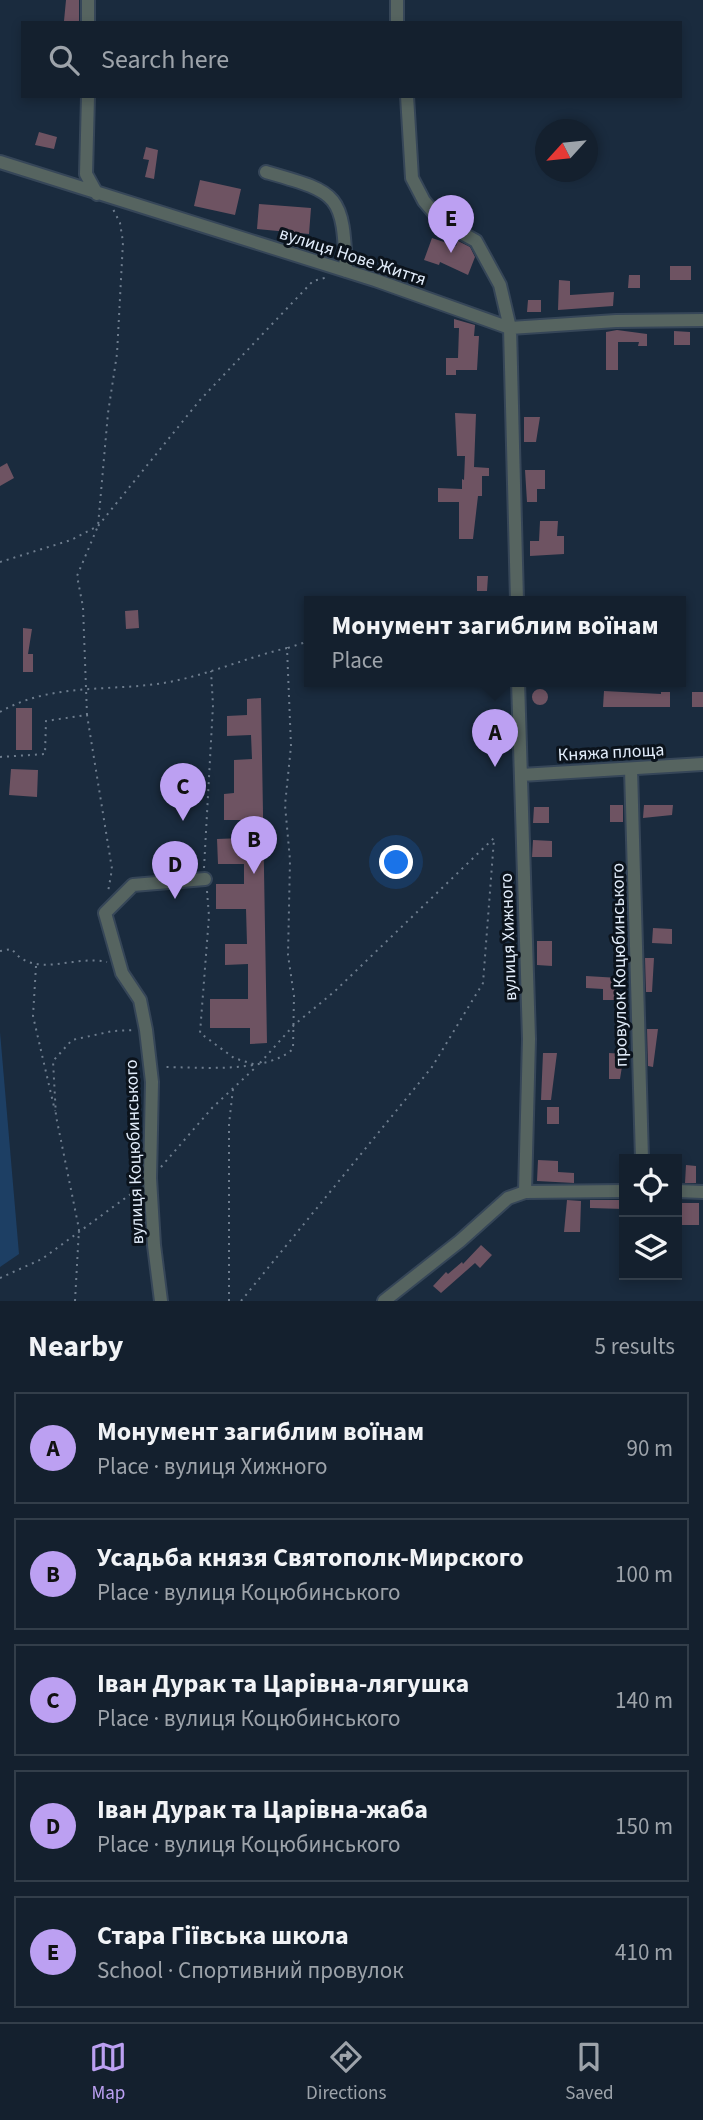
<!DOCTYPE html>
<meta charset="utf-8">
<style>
:root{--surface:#14202e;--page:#1d2836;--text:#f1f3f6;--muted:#9da3aa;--line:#333e4a;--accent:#bca0f2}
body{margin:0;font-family:"Source Sans 3",sans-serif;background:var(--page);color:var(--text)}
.controls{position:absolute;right:21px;bottom:21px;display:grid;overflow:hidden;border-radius:0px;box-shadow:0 4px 10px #0003}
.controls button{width:63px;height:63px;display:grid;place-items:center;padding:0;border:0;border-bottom:2px solid var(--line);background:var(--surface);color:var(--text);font:35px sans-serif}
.compass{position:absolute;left:535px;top:119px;width:63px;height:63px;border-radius:50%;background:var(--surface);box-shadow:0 4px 10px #0003;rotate:243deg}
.you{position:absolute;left:397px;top:863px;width:24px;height:24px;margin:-18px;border:5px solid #fff;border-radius:50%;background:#1a73e8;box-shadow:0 0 0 10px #1a73e833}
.badge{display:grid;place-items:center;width:46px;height:46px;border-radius:50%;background:var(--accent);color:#111;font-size:23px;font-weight:700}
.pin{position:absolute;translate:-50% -58px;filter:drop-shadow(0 2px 4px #0008)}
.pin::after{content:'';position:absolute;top:37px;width:24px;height:21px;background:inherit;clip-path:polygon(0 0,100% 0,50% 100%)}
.popup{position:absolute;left:304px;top:596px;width:382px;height:91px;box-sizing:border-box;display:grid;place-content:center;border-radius:0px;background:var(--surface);filter:drop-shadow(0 2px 5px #0005);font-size:23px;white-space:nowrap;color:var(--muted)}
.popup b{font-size:26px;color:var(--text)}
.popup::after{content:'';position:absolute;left:50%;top:100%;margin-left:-14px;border:14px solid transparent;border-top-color:var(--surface)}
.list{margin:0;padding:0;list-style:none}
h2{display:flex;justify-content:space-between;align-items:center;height:91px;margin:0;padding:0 28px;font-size:30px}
h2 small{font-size:23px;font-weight:400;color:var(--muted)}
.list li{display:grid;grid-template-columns:46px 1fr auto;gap:21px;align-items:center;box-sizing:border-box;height:112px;margin:0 14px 14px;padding:0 14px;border:2px solid var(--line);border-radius:0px}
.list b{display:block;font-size:26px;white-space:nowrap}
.list p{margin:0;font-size:23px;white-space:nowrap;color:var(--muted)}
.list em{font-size:23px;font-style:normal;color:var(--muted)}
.icon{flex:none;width:38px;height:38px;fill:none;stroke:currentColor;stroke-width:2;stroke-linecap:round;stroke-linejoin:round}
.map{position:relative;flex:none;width:703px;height:1301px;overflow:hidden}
.search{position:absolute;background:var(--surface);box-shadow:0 4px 10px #0003;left:21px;right:21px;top:21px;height:77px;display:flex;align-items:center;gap:18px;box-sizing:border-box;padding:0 24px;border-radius:0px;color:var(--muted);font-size:26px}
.sheet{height:721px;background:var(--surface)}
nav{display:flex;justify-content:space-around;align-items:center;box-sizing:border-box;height:98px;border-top:2px solid var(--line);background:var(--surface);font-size:19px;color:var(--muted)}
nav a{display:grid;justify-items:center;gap:4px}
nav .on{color:var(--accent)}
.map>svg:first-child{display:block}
.green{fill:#1d3f64}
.building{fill:#6e5362}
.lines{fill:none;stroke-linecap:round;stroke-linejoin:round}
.minor-casing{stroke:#364658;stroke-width:16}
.path{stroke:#6e7d8e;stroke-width:2;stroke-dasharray:2 5;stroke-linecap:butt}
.minor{stroke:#566460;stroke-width:12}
.labels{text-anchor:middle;stroke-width:6;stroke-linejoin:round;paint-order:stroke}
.street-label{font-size:18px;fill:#e2edfb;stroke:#0b131c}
</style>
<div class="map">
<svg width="703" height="1301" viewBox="0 0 703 1301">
<rect width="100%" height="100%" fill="#1a2b3e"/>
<path class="green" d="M 0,1032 L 19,1254 L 0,1267 Z"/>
<path class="building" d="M 66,0 L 79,0 L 79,21 L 64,21 Z
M 39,132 L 57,137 L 54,149 L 35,145 Z
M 146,147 L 158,150 L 154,179 L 145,177 L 149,160 L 143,159 Z
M 200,180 L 241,189 L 235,215 L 194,206 Z
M 259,204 L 311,208 L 309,234 L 257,229 Z
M 432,238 L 456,246 L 458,241 L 470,247 L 475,257 L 468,275 L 440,262 L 439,265 L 424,260 Z
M 670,266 L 691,266 L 691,280 L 670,280 Z
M 629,275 L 640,275 L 640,288 L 628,288 Z
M 559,280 L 570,281 L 570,295 L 614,292 L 613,306 L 558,310 Z
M 528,300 L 541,300 L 541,312 L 527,312 Z
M 454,319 L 475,325 L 474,336 L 479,336 L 477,370 L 456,370 L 456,375 L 446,375 L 446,358 L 458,358 L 459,328 L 454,328 Z
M 617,330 L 647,334 L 647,346 L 638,346 L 639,342 L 618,342 L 618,370 L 606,370 L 606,332 Z
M 674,331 L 690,332 L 690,345 L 674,345 Z
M 455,413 L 476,414 L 474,467 L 489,468 L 489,476 L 482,476 L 482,496 L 478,496 L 473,539 L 459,539 L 459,502 L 438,502 L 438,488 L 462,489 L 462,479 L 464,480 L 465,456 L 457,456 Z
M 524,417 L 540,417 L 536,442 L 524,442 Z
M 7,463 L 14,478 L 0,486 L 0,467 Z
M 525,470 L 545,470 L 545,489 L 537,489 L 537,502 L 527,502 Z
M 540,521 L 558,521 L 557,536 L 564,536 L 564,554 L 530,556 L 530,541 L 539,541 Z
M 477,576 L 488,576 L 487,591 L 477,591 Z
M 138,610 L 139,628 L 126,629 L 125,611 Z
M 23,628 L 32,629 L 28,654 L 33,654 L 33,672 L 23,672 Z
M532 697a8 8 0 1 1 16 0a8 8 0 1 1-16 0Z
M 604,691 L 661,694 L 661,692 L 670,692 L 670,707 L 603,707 Z
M 692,692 L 703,692 L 703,707 L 692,707 Z
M 261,698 L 267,1043 L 250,1044 L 250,1028 L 210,1028 L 210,999 L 248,999 L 248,964 L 225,965 L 225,944 L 247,944 L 246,909 L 216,909 L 216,884 L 244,884 L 244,864 L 218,864 L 217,839 L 243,838 L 243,820 L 224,820 L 224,794 L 234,793 L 234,760 L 252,759 L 251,735 L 227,736 L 227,716 L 247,715 L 247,699 Z
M 16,708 L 32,708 L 32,750 L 16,750 Z
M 11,769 L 38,770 L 37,797 L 9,795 Z
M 610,805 L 623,805 L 623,822 L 610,822 Z
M 644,805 L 673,805 L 672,815 L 643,818 Z
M 534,807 L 549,807 L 549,823 L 533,823 Z
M 533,840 L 552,841 L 552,857 L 532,857 Z
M 653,928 L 672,929 L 672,944 L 652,943 Z
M 537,941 L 552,941 L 552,966 L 537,965 Z
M 645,958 L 654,958 L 652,992 L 646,992 Z
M 586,976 L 619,978 L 618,1000 L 603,1000 L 603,989 L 586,988 Z
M 647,1029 L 658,1029 L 653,1067 L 648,1066 Z
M 543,1053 L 557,1053 L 551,1100 L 541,1100 Z
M 609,1053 L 624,1054 L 620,1079 L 609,1079 Z
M 547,1107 L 559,1107 L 559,1124 L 547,1124 Z
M 538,1160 L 558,1161 L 558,1172 L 574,1173 L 574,1183 L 537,1181 Z
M 686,1165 L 696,1166 L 696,1183 L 685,1183 Z
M 567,1200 L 581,1201 L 580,1232 L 564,1232 Z
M 590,1200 L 624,1200 L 624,1209 L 590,1208 Z
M 682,1203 L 699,1203 L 699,1225 L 682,1225 Z
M 481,1245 L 492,1255 L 480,1268 L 475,1263 L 441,1293 L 433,1286 L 446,1272 L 448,1274 L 462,1262 L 463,1264 Z"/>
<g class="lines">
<g class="minor-casing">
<path id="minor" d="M 88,0 L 88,23
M 397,0 L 397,23
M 88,96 L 86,174 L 97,194
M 407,96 L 412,178 L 424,201 L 442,222 L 476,241 L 500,285 L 510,328 L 517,601
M 0,162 L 375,280 L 510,328 L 616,321 L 703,320
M 266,172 C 339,193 343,193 346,271
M 518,681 L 529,1039 L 525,1192
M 631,769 L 642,1159
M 521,775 L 703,764
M 677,1191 L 703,1192
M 161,1301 L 154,1245 L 150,1178 L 152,1082 L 146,1030 L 140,1000 L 122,973 L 105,913 L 133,885 L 205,879
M 384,1301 L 460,1241 L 508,1198 L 525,1192 L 624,1191"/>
</g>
<path class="path" d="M 0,562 L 71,540 L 98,526 L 200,400 L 313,281 L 328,277
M 288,648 L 309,641
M 0,712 C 48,684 104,691 157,684 C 201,678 244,658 287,648 L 291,746 L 285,805 L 290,860 L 288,955 L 294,996 L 293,1049 C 265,1074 199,1067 163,1067
M 87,715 L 83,607 L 77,576 L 98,526 L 108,413 L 117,354 L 123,242 L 120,223 L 113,209
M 0,757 L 45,754 L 46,721 L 87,715 L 112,869 L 108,892
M 204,868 L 213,705 L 211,671
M 207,891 L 209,916 L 200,1033 L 234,1058 L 256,1065
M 0,951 L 12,949 C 34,980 75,954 107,962
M 36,966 L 33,1016 L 55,1111
M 260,1063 L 294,1025 L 335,991 L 494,838
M 161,1167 L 212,1108 L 256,1067
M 0,1278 L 42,1259 L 139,1188
M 75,1301 L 79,1229 L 56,1116 L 53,1061 L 72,1040 L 113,1031 L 135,1030
M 229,1301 L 229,1124 L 233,1089
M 241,1301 L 432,1067 L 483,983 L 494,839"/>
<use href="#minor" class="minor"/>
</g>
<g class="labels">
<g class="street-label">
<text transform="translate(353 256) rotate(18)" y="6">вулиця Нове Життя</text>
<text transform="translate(611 752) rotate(-3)" y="6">Княжа площа</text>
<text transform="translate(508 937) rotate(-92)" y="6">вулиця Хижного</text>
<text transform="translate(619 965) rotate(-91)" y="6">провулок Коцюбинського</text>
<text transform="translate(134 1152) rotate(-92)" y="6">вулиця Коцюбинського</text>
</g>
</g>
</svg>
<div class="controls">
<button><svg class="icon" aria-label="locate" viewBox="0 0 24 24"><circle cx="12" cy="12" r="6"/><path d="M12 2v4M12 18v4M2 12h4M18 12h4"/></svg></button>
<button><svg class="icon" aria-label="layers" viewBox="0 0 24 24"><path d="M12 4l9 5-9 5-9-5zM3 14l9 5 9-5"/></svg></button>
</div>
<svg class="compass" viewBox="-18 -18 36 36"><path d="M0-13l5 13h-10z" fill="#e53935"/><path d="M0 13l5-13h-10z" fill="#9da3aa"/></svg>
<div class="you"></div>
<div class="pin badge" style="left:495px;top:767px">A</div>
<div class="popup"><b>Монумент загиблим воїнам</b>Place</div>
<div class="pin badge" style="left:254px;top:874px">B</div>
<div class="pin badge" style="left:183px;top:821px">C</div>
<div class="pin badge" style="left:175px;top:899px">D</div>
<div class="pin badge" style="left:451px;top:253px">E</div>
<div class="search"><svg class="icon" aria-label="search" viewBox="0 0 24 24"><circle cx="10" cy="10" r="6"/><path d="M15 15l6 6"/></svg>Search here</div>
</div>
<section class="sheet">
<h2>Nearby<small>5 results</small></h2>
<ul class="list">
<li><span class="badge">A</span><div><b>Монумент загиблим воїнам</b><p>Place · вулиця Хижного</p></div><em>90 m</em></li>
<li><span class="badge">B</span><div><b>Усадьба князя Святополк-Мирского</b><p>Place · вулиця Коцюбинського</p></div><em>100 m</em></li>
<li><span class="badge">C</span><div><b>Іван Дурак та Царівна-лягушка</b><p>Place · вулиця Коцюбинського</p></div><em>140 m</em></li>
<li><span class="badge">D</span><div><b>Іван Дурак та Царівна-жаба</b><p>Place · вулиця Коцюбинського</p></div><em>150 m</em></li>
<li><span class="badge">E</span><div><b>Стара Гіївська школа</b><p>School · Спортивний провулок</p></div><em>410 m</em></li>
</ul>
</section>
<nav>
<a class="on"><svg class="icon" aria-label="map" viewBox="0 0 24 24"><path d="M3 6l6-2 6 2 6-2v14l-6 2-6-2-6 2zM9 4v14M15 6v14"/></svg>Map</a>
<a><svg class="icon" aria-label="directions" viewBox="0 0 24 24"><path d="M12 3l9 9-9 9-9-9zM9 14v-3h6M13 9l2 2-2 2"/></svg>Directions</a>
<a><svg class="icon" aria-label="saved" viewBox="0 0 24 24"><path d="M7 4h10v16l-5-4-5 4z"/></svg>Saved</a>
</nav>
